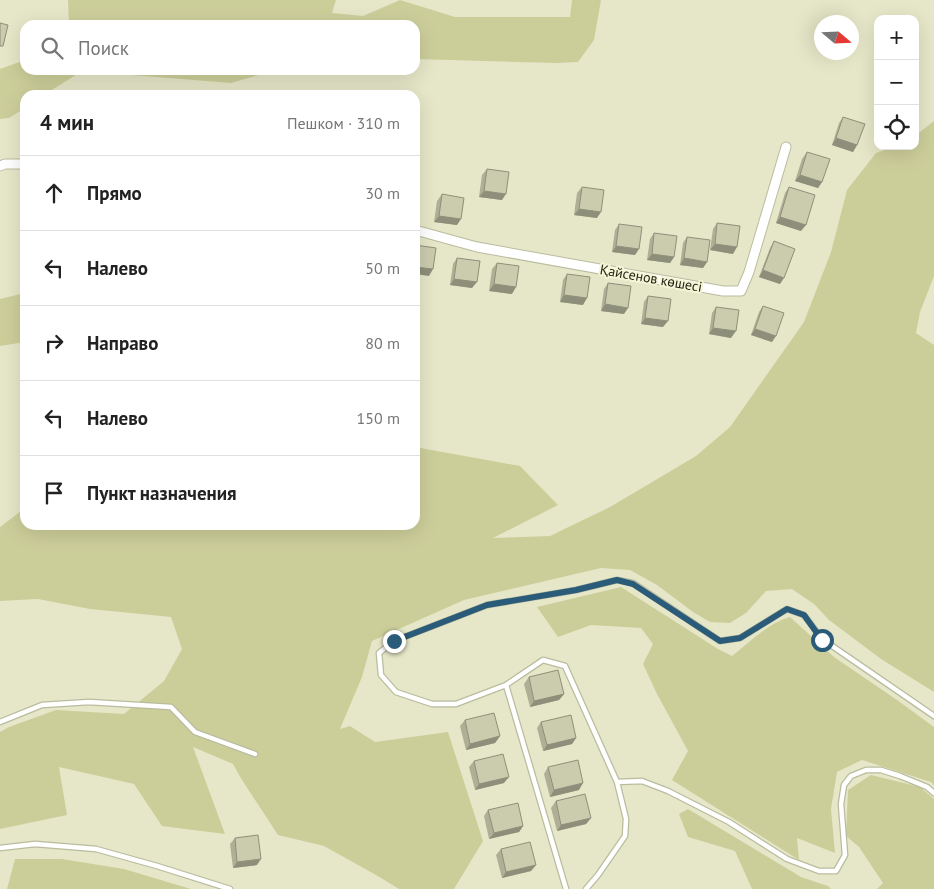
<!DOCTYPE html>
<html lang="ru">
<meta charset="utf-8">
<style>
:root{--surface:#fff;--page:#f2f2f2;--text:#222;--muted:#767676;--line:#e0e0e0}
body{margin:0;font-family:"PT Sans",sans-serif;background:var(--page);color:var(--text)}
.controls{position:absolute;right:15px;top:15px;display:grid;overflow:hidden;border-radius:10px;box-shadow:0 5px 20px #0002}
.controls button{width:45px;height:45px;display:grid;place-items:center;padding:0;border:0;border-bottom:1px solid var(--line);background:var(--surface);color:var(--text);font:25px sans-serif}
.compass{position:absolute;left:814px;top:15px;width:45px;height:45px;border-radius:50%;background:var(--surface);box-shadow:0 5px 20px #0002;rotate:109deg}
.stop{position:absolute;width:15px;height:15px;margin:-11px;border:4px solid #2a5b79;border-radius:50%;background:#fff}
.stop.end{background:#2a5b79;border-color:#fff;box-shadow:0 1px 5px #0008}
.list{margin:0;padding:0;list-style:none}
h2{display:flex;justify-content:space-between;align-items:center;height:65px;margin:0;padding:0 20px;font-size:21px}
h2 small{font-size:16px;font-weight:400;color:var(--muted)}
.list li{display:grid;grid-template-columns:32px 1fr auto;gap:15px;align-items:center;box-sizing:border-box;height:75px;padding:0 20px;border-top:1px solid var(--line)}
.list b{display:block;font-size:19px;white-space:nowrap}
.list em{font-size:16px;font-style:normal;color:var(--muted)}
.icon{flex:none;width:28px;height:28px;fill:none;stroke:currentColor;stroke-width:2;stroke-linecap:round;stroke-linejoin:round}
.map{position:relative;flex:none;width:934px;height:889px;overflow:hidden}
.search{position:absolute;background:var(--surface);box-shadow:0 5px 20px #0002;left:20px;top:20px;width:400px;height:55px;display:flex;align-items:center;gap:12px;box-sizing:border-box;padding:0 18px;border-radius:15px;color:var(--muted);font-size:19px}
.panel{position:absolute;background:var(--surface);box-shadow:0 5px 20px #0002;left:20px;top:90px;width:400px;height:440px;border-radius:15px}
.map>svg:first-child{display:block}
.green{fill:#ccce9a}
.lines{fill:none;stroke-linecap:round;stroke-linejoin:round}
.service-casing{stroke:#babc9e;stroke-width:7}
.minor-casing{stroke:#babc9e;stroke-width:11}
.service{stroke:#fff;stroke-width:4.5}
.minor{stroke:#fff;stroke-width:9}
.wall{fill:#afaf96}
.shaded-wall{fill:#8e8f7a}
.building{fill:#cbccae;stroke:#8e8f7a}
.route{stroke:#2a5b79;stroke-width:6}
.labels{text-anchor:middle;stroke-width:4;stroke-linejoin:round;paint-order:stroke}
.street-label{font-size:14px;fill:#222317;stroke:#f3f5d5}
</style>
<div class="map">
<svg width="934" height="889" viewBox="0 0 934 889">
<rect width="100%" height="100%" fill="#e6e7c8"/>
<path class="green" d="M 68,0 L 336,0 L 332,13 L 363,16 L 400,0 L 455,17 L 570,17 L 572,0 L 601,0 L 594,40 L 578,62 L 556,63 L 415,59 L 415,25 L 69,25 Z
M 25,60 L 25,70 L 276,70 L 231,83 L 82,71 L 44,95 L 25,95 L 25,108 L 9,118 L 0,119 L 0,69 Z
M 934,121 L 934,276 L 920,312 L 916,333 L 934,345 L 934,692 L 881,659 L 829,620 L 814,604 L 792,589 L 766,591 L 746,613 L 730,623 L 710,622 L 693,612 L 657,585 L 630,570 L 601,568 L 464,600 L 372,641 L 362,677 L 340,729 L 350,726 L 375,742 L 448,732 L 483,841 L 454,889 L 399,889 L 376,875 L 324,846 L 278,835 L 242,780 L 233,764 L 193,747 L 225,834 L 162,826 L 134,784 L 59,767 L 67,815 L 0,829 L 0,732 L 9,727 L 56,710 L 124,714 L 164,681 L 182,649 L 171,617 L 90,609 L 38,599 L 0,601 L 0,527 L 25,508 L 25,525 L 415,525 L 415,447 L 520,466 L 558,505 L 493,538 L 550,536 L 610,507 L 696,456 L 730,427 L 804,322 L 831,252 L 847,190 L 876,153 L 895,146 L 915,146 L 915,136 Z
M 25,293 L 25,342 L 0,346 L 0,299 Z
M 621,587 L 718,649 L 732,656 C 750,642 768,623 790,617 L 834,657 L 897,700 L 934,727 L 934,785 L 931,782 L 862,760 L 837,772 L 831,809 L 835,853 L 797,838 L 799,860 L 672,780 L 688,751 L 657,694 L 643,664 L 653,644 L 641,628 L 591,625 L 558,637 L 537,607 Z
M 871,775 L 920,787 L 934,799 L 934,889 L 877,889 L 883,883 L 859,847 L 846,836 L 848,790 Z
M 688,809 L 801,877 L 828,886 L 831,889 L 752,889 L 735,851 L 688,837 L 679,814 Z
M 15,859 L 62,859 L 124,869 L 191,889 L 7,889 Z"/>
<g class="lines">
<g class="service-casing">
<path id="service" d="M 506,685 L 566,889
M 0,722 L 42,705 L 89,702 L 171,707 L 195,732 L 255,754
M 617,782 L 565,666 L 543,660 L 506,685 L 456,704 L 432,704 L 396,692 L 381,675 L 379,653 L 394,641 L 487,605 L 576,590 L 617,580 L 633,583 L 720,641 L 740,638 L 787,609 L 804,615 L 822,639 L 934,716
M 0,848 L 35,844 L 96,849 L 157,866 L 230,889
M 586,889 L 598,875 L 625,836 L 626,819 L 617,782 L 642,781 L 668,791 L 729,822 L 787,859 L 819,871 L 836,871 L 845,855 L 841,804 L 844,785 L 851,776 L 866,770 L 881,770 L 900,776 L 927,787 L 934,793"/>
</g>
<g class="minor-casing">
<path id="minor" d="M 0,166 L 5,164 L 25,164
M 415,230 L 477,247 L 723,291 L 741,291 L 749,272 L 786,147"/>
</g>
<use href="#service" class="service"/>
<use href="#minor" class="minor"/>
</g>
<path class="wall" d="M 843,117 L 857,145 L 853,152 L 832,145 L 839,123 Z
M 807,152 L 822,182 L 818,188 L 795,181 L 802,159 Z
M 487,169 L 502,200 L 479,197 L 482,175 Z
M 582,187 L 597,218 L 574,215 L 577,193 Z
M 789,187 L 801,231 L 776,223 L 785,193 Z
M 442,194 L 457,225 L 434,222 L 437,201 Z
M 717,223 L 733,254 L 710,250 L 713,229 Z
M 619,224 L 635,255 L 612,252 L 615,230 Z
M 654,233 L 674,257 L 670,263 L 647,260 L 650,239 Z
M 687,237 L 707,262 L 703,268 L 680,265 L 683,243 Z
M 774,241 L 780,284 L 759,277 L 770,248 Z
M 457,258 L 472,288 L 450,285 L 453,264 Z
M 497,263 L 512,294 L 489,291 L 492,269 Z
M 567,274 L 583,305 L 560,302 L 563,280 Z
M 608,283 L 624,314 L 601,311 L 604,289 Z
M 648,296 L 663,327 L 641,324 L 644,302 Z
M 763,306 L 772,342 L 751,335 L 759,312 Z
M 716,307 L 731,338 L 709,334 L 712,313 Z
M 529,677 L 564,694 L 559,700 L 530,707 L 524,684 Z
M 465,720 L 500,736 L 495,743 L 466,750 L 460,726 Z
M 541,722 L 576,738 L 572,744 L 543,751 L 537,728 Z
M 474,761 L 504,783 L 475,790 L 469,767 Z
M 548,767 L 579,790 L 550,797 L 544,774 Z
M 556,801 L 591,818 L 586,824 L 557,831 L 551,808 Z
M 488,810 L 523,826 L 519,832 L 489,839 L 484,816 Z
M 235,838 L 257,865 L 233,868 L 230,844 Z
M 501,849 L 536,865 L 531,871 L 502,878 L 496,855 Z"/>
<path class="shaded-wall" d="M 836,138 L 857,145 L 853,152 L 832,145 Z
M 800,175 L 822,182 L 818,188 L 795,181 Z
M 484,191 L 506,194 L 502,200 L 479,197 Z
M 579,209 L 601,212 L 597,218 L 574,215 Z
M 439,216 L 461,219 L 457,225 L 434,222 Z
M 780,217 L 806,225 L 801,231 L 776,223 Z
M 715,244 L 737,247 L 733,254 L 710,250 Z
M 616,246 L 639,249 L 635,255 L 612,252 Z
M 652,254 L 674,257 L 670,263 L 647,260 Z
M 684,258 L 707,262 L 703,268 L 680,265 Z
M 415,267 L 433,269 L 429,276 L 415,274 Z
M 763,270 L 784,278 L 780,284 L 759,277 Z
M 454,279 L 477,282 L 472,288 L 450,285 Z
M 494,284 L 516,287 L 512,294 L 489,291 Z
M 564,295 L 587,298 L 583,305 L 560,302 Z
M 605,304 L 628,308 L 624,314 L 601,311 Z
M 645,318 L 668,321 L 663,327 L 641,324 Z
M 713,328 L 736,331 L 731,338 L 709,334 Z
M 755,329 L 776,336 L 772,342 L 751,335 Z
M 564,694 L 559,700 L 530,707 L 534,701 Z
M 500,736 L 495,743 L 466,750 L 470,744 Z
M 576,738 L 572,744 L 543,751 L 547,745 Z
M 509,777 L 504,783 L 475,790 L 479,784 Z
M 583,783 L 579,790 L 550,797 L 554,790 Z
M 591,818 L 586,824 L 557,831 L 561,825 Z
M 523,826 L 519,832 L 489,839 L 494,833 Z
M 261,859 L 257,865 L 233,868 L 237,862 Z
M 536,865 L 531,871 L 502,878 L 506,872 Z"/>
<path class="building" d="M 0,23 L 8,25 L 3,46 L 0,46 Z
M 843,117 L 865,124 L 857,145 L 836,138 Z
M 807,152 L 830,159 L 822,182 L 800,175 Z
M 487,169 L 509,172 L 506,194 L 484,191 Z
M 582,187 L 604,190 L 601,212 L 579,209 Z
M 789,187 L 815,195 L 806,225 L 780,217 Z
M 415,190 L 417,190 L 415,204 Z
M 442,194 L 464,198 L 461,219 L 439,216 Z
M 717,223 L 740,226 L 737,247 L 715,244 Z
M 619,224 L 642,227 L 639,249 L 616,246 Z
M 654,233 L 677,236 L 674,257 L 652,254 Z
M 687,237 L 710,240 L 707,262 L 684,258 Z
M 774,241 L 795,249 L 784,278 L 763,270 Z
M 415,245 L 436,248 L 433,269 L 415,267 Z
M 457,258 L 480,261 L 477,282 L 454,279 Z
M 497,263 L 519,266 L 516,287 L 494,284 Z
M 567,274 L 590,277 L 587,298 L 564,295 Z
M 608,283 L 631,286 L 628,308 L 605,304 Z
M 648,296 L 671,299 L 668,321 L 645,318 Z
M 763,306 L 784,313 L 776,336 L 755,329 Z
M 716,307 L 739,310 L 736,331 L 713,328 Z
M 558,670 L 564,694 L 534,701 L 529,677 Z
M 494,713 L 500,736 L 470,744 L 465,720 Z
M 571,715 L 576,738 L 547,745 L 541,722 Z
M 503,754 L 509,777 L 479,784 L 474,761 Z
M 578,760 L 583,783 L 554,790 L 548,767 Z
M 585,794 L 591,818 L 561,825 L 556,801 Z
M 518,803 L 523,826 L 494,833 L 488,810 Z
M 258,835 L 261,859 L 237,862 L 235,838 Z
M 530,842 L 536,865 L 506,872 L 501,849 Z"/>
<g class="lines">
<path class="route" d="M 394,641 L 487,605 L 576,590 L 617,580 L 633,584 L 720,641 L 740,638 L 787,609 L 804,615 L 822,640"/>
</g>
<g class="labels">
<g class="street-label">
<text transform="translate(651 278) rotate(10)" y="5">Қайсенов көшесі</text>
</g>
</g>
</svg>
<div class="controls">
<button>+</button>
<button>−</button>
<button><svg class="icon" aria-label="locate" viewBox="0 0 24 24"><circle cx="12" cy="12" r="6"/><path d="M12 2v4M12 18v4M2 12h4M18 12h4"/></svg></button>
</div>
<svg class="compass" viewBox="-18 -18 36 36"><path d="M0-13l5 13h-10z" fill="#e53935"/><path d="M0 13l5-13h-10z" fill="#767676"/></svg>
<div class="stop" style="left:822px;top:640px"></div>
<div class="stop end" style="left:394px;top:641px"></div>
<div class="search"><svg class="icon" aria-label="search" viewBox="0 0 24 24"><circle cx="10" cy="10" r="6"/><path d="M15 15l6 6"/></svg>Поиск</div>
<section class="panel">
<h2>4 мин<small>Пешком · 310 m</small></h2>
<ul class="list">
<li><svg class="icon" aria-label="ahead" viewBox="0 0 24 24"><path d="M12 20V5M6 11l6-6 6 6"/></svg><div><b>Прямо</b></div><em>30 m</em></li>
<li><svg class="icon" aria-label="left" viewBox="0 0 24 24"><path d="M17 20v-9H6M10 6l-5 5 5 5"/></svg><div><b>Налево</b></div><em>50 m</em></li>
<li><svg class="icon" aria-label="right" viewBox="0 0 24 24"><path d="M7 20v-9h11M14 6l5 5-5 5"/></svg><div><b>Направо</b></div><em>80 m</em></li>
<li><svg class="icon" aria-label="left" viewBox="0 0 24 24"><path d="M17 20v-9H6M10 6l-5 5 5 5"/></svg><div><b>Налево</b></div><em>150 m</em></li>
<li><svg class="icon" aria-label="arrive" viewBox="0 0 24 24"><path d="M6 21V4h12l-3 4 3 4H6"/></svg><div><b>Пункт назначения</b></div></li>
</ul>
</section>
</div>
